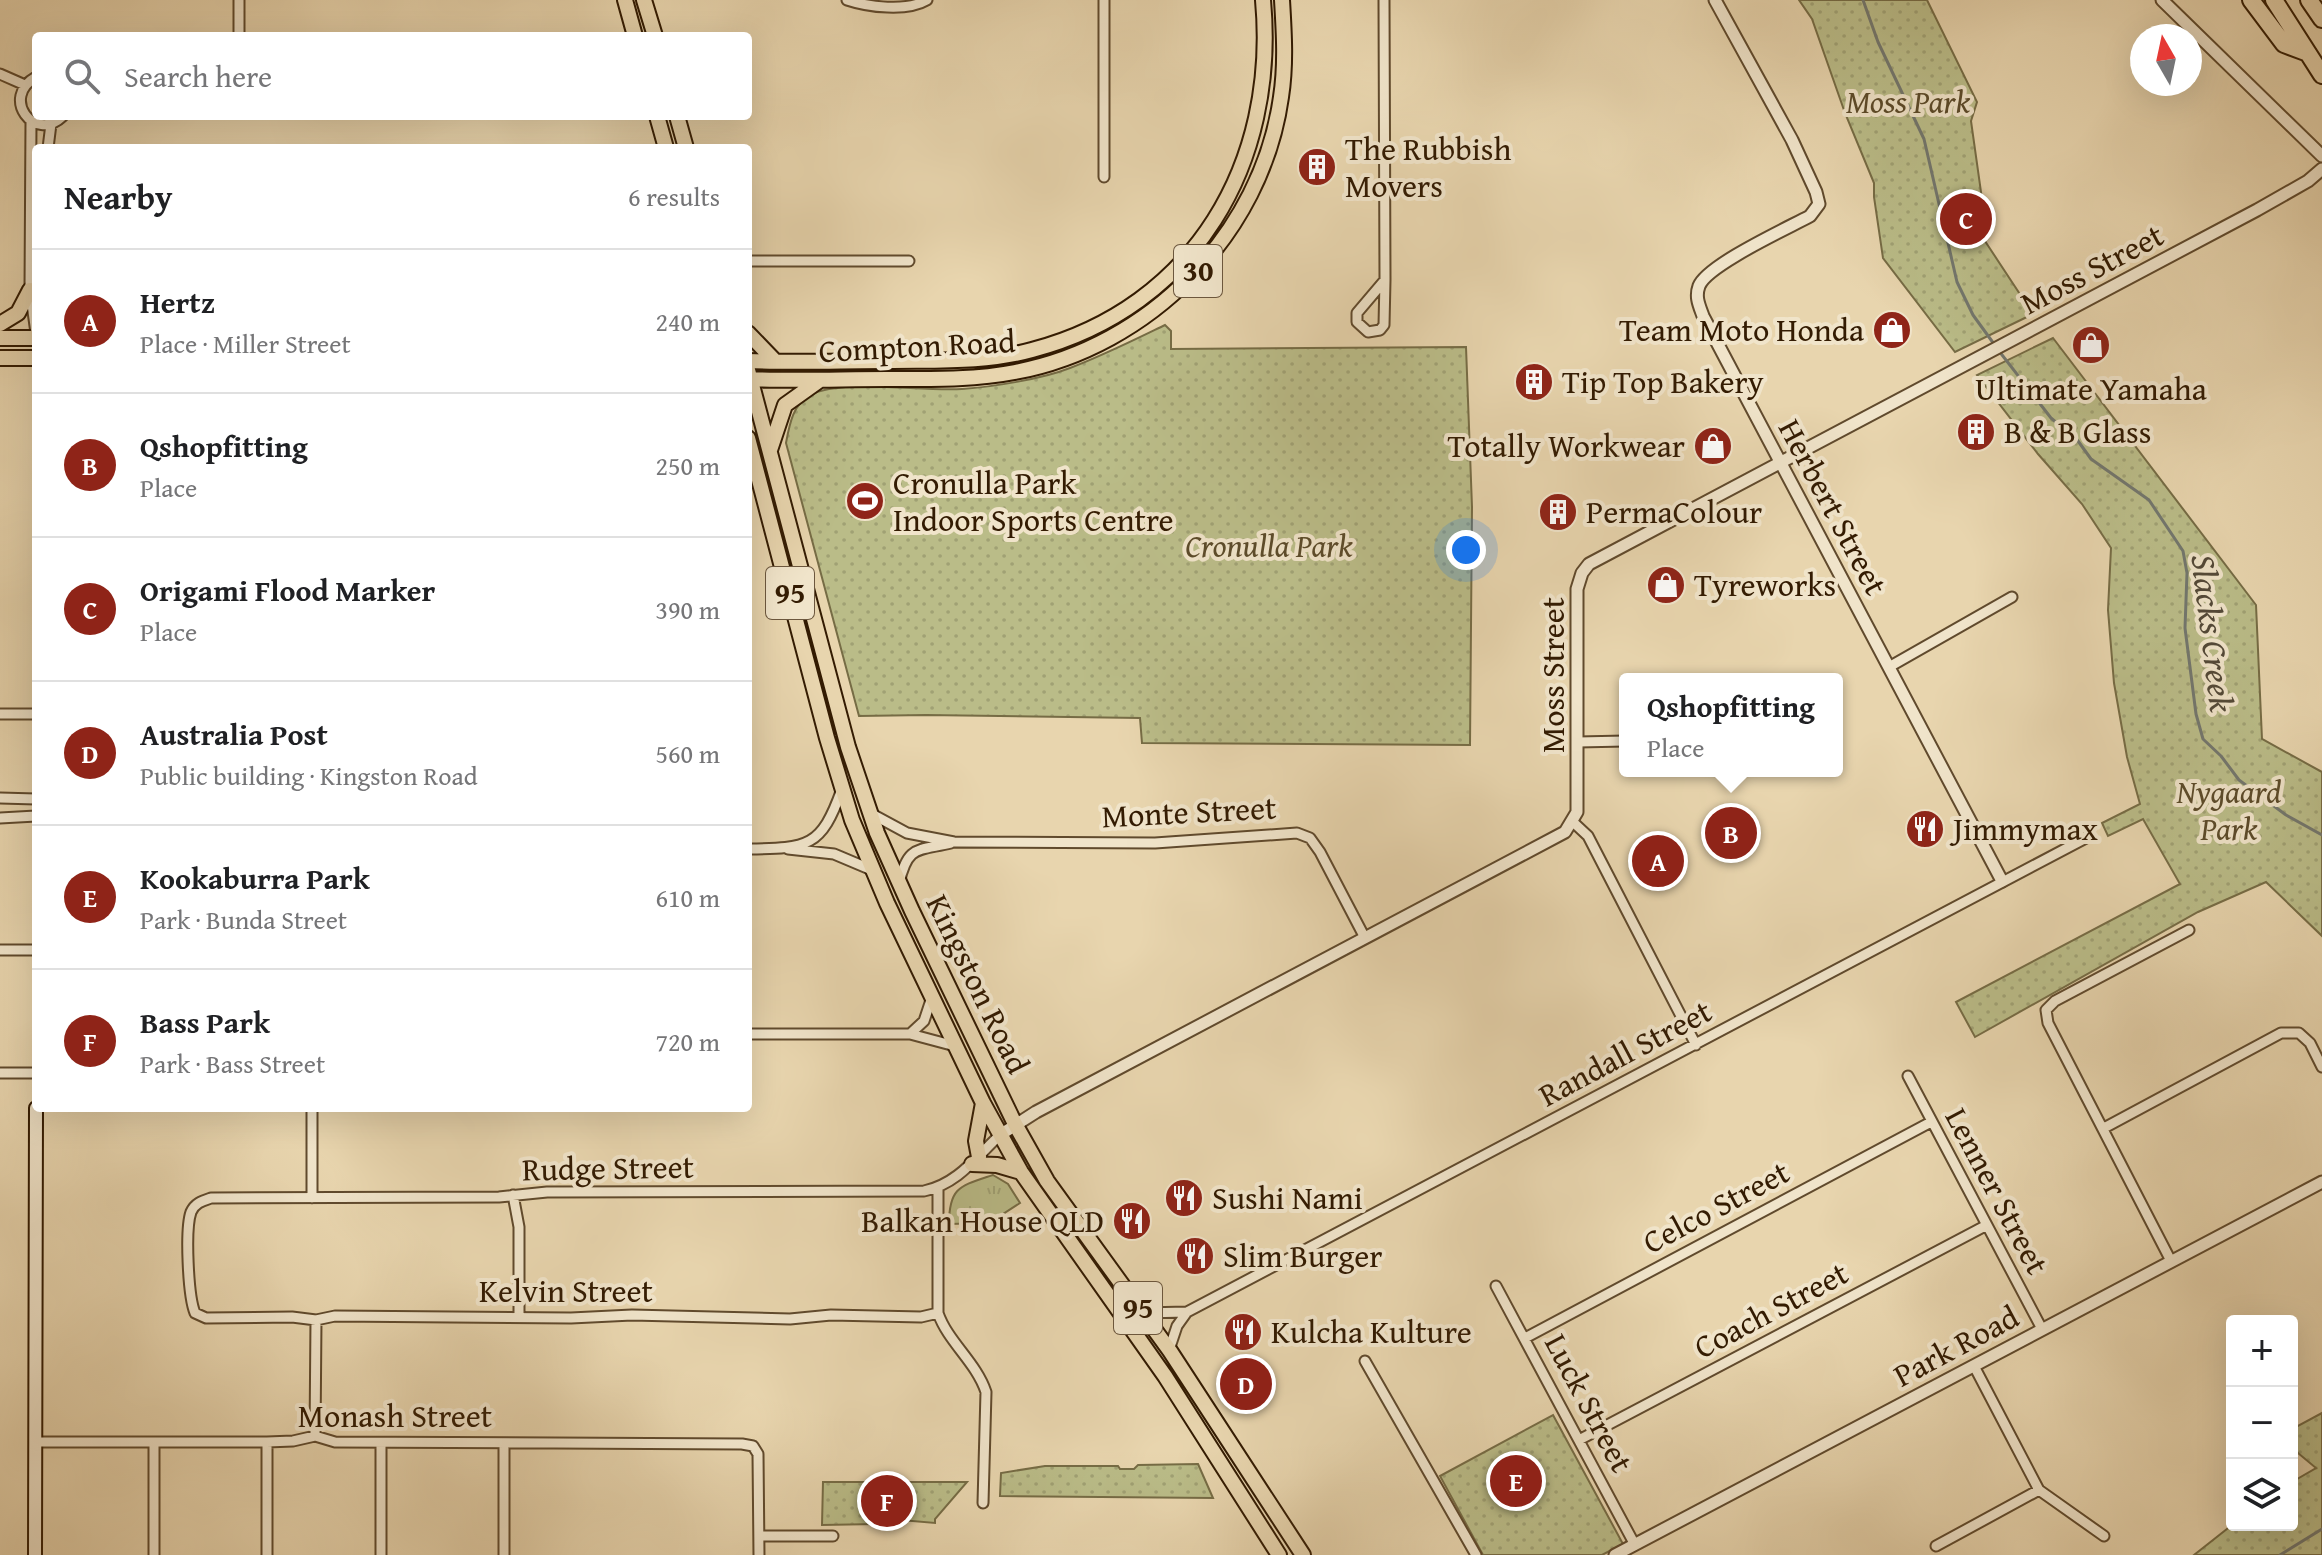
<!DOCTYPE html>
<meta charset="utf-8">
<style>
:root{--surface:#fff;--page:#f6f6f6;--text:#202124;--muted:#757577;--line:#e0e0e0;--accent:#8f2418}
body{margin:0;font-family:"Gentium Book Plus",serif;background:var(--page);color:var(--text)}
.controls{position:absolute;right:24px;bottom:24px;display:grid;overflow:hidden;border-radius:8px;box-shadow:0 8px 32px #0002}
.controls button{width:72px;height:72px;display:grid;place-items:center;padding:0;border:0;border-bottom:2px solid var(--line);background:var(--surface);color:var(--text);font:40px sans-serif}
.compass{position:absolute;left:2130px;top:24px;width:72px;height:72px;border-radius:50%;background:var(--surface);box-shadow:0 8px 32px #0002;rotate:351deg}
.you{position:absolute;left:1466px;top:550px;width:28px;height:28px;margin:-20px;border:6px solid #fff;border-radius:50%;background:#1a73e8;box-shadow:0 0 0 12px #1a73e833}
.badge{display:grid;place-items:center;width:52px;height:52px;border-radius:50%;background:var(--accent);color:#fff;font-size:26px;font-weight:700}
.pin{position:absolute;translate:-50% -50%;border:4px solid #fff;box-shadow:0 2px 8px #0006}
.popup{position:absolute;left:1619px;top:673px;width:224px;height:104px;box-sizing:border-box;display:grid;place-content:center;border-radius:8px;background:var(--surface);filter:drop-shadow(0 2px 6px #0005);font-size:26px;white-space:nowrap;color:var(--muted)}
.popup b{font-size:30px;color:var(--text)}
.popup::after{content:'';position:absolute;left:50%;top:100%;margin-left:-16px;border:16px solid transparent;border-top-color:var(--surface)}
.list{margin:0;padding:0;list-style:none}
h2{display:flex;justify-content:space-between;align-items:center;height:104px;margin:0;padding:0 32px;font-size:34px}
h2 small{font-size:26px;font-weight:400;color:var(--muted)}
.list li{display:grid;grid-template-columns:52px 1fr auto;gap:24px;align-items:center;box-sizing:border-box;height:144px;padding:0 32px;border-top:2px solid var(--line)}
.list b{display:block;font-size:30px;white-space:nowrap}
.list p{margin:0;font-size:26px;white-space:nowrap;color:var(--muted)}
.list em{font-size:26px;font-style:normal;color:var(--muted)}
.icon{flex:none;width:44px;height:44px;fill:none;stroke:currentColor;stroke-width:2;stroke-linecap:round;stroke-linejoin:round}
.map{position:relative;flex:none;width:2322px;height:1555px;overflow:hidden}
.search{position:absolute;background:var(--surface);box-shadow:0 8px 32px #0002;left:32px;top:32px;width:720px;height:88px;display:flex;align-items:center;gap:20px;box-sizing:border-box;padding:0 28px;border-radius:8px;color:var(--muted);font-size:30px}
.panel{position:absolute;background:var(--surface);box-shadow:0 8px 32px #0002;left:32px;top:144px;width:720px;height:968px;border-radius:8px}
.map>svg:first-child{display:block}
.grass{fill:url(#grass-tufts);stroke:#766c45;stroke-width:2}
.park{fill:url(#park-dots);stroke:#766c45;stroke-width:2}
.lines{fill:none;stroke-linecap:round;stroke-linejoin:round}
.stream{stroke:#73776e;stroke-width:3}
.minor-casing{stroke:#604a2d;stroke-width:13}
.tertiary-casing{stroke:#604a2d;stroke-width:15}
.secondary-casing{stroke:#331b02;stroke-width:16}
.primary-casing{stroke:#331b02;stroke-width:18}
.motorway-casing{stroke:#331b02;stroke-width:20}
.minor{stroke:#f0e4ca;stroke-width:9}
.tertiary{stroke:#f0e4ca;stroke-width:11}
.secondary{stroke:#f0e4ca;stroke-width:12}
.primary{stroke:#e8d5ae;stroke-width:14}
.motorway{stroke:#e8d5ae;stroke-width:16}
.labels{text-anchor:middle;stroke-width:8;stroke-linejoin:round;paint-order:stroke}
.shield{fill:#f0e4ca;stroke:#6c573e;stroke-width:2}
.shield-label{font-size:30px;font-weight:bold;fill:#331b02}
.park-label{font-size:32px;font-style:italic;fill:#5c4b2a;stroke:#f0e4ca}
.poi-label{font-size:32px;fill:#331b02;stroke:#f0e4ca;text-anchor:start}
.street-label{font-size:32px;fill:#331b02;stroke:#f0e4ca}
.water-label{font-size:34px;font-style:italic;fill:#534938;stroke:#f0e4ca}
</style>
<div class="map">
<svg width="2322" height="1555" viewBox="0 0 2322 1555">
<defs>
<pattern id="grass-tufts" width="24" height="20" patternUnits="userSpaceOnUse" patternTransform="scale(2)"><rect width="24" height="20" fill="#babc88"/><path d="M3 7l-1-3M5 7V3M7 7l1-3M15 17l-1-3M17 17v-4M19 17l1-3" fill="none" stroke="#a0a174"/></pattern>
<pattern id="park-dots" width="8" height="8" patternUnits="userSpaceOnUse" patternTransform="scale(2)"><rect width="8" height="8" fill="#babc88"/><path d="M2 2h.1M6 6h.1" fill="none" stroke="#a0a174" stroke-width="1.8" stroke-linecap="round"/></pattern>
</defs>
<rect width="100%" height="100%" fill="#e8d5ae"/>
<filter id="stains"><feTurbulence type="fractalNoise" baseFrequency=".0025" numOctaves="4"/><feColorMatrix values="0 0 0 0 .2 0 0 0 0 .09 0 0 0 0 .02 0 0 0 .5 -.17"/></filter>
<radialGradient id="worn" r=".72"><stop offset=".6" stop-color="#630" stop-opacity="0"/><stop offset="1" stop-color="#630" stop-opacity=".3"/></radialGradient>
<path class="grass" d="M 993,1175 L 1008,1184 L 1020,1203 L 989,1223 L 949,1224 C 949,1187 960,1186 993,1175 Z"/>
<path class="park" d="M 1799,0 L 1927,0 L 1977,102 L 1971,121 L 1982,199 L 1981,235 L 2033,314 L 1955,352 L 1883,258 L 1874,197 L 1874,183 L 1845,113 L 1812,19 Z
M 1165,325 L 1171,331 L 1171,349 L 1466,347 L 1472,507 L 1470,745 L 1142,743 L 1140,718 L 926,715 L 859,716 L 786,443 C 789,427 793,403 810,395 C 845,378 921,392 962,389 C 992,387 1042,379 1070,368 C 1102,356 1134,340 1165,325 Z
M 2053,338 L 2256,605 L 2262,739 L 2322,772 L 2322,936 L 2266,882 L 2198,912 L 1975,1037 L 1956,1002 L 2180,884 L 2143,819 L 2108,836 L 2102,823 L 2140,804 L 2127,757 L 2114,683 L 2108,610 L 2111,548 L 2082,504 L 2038,454 L 1977,375 Z
M 2322,1413 L 2322,1555 L 2194,1555 L 2232,1525 L 2292,1525 L 2292,1482 L 2316,1468 L 2292,1448 L 2292,1429 Z
M 1553,1415 L 1623,1544 L 1602,1555 L 1483,1555 L 1440,1476 Z
M 1198,1464 L 1213,1498 L 1000,1496 L 1001,1473 L 1045,1466 L 1118,1466 L 1120,1469 L 1134,1469 L 1138,1465 Z
M 823,1482 L 967,1482 L 935,1519 L 935,1523 L 889,1519 L 877,1524 L 822,1525 Z"/>
<g class="lines">
<path class="stream" d="M 1863,0 L 1878,42 L 1924,139 L 1957,282 L 1973,315 L 1994,344
M 1999,351 L 2051,418 L 2078,441 L 2091,459 L 2149,500 L 2183,551 L 2187,573 L 2185,628 L 2196,714 L 2203,739 L 2221,756 L 2239,780 L 2286,815 L 2322,835
M 2280,1555 L 2322,1529"/>
<g class="minor-casing">
<path id="minor" d="M 847,0 C 868,7 907,12 927,0
M 1384,0 L 1385,280 L 1384,325 L 1380,330 L 1368,332 L 1357,322 L 1357,313 L 1385,280
M 239,36 L 239,0
M 0,74 L 25,85
M 36,77 C 0,97 34,144 63,116
M 31,122 L 30,290 L 36,333
M 48,148 L 51,124
M 1104,177 L 1104,0
M 748,261 L 909,261
M 1889,667 L 2012,597
M 0,714 L 36,714
M 1578,742 L 1625,741
M 0,798 L 36,799
M 870,813 L 907,833 L 954,842 L 1155,843 L 1297,833 L 1310,838 L 1320,852 L 1365,938
M 0,818 L 36,816
M 1573,822 L 1588,836 L 1696,1045
M 748,849 C 808,848 821,848 842,789
M 788,849 L 834,854 L 872,870
M 899,883 C 908,845 917,851 951,843
M 0,950 L 36,950
M 748,1034 L 910,1034 L 955,1046
M 910,1034 L 924,1021 L 932,997
M 0,1073 L 36,1073
M 1908,1076 L 2042,1329
M 312,1108 L 312,1198
M 2104,1128 L 2281,1033 L 2299,1033 L 2310,1043 L 2322,1067
M 938,1188 L 938,1313 C 948,1342 976,1362 986,1392 L 983,1503
M 513,1195 L 519,1227 L 519,1317
M 2171,1261 L 2048,1023 L 2046,1010 L 2055,1001 L 2189,930
M 1496,1286 L 1635,1545
M 938,1313 L 921,1317 L 831,1315 L 790,1319 L 632,1315 L 571,1318 L 335,1316 L 316,1320 L 292,1317 L 206,1318 L 195,1313 C 188,1296 185,1229 191,1212 C 195,1203 202,1201 211,1198 L 499,1197 L 547,1192 L 924,1191 C 958,1184 977,1156 1000,1135
M 1142,1313 L 1187,1312 L 2086,838
M 1525,1338 L 1931,1122
M 1169,1350 L 1177,1326 L 1187,1312
M 1365,1361 L 1476,1555
M 1974,1366 L 2039,1490 L 2104,1536
M 315,1436 L 316,1320
M 1579,1440 L 1987,1225
M 36,1442 L 267,1442 L 293,1441 L 315,1436 L 335,1442 L 742,1444 L 753,1446 L 758,1454 L 759,1555
M 267,1442 L 267,1555
M 381,1443 L 381,1555
M 760,1536 L 833,1536
M 1936,1546 L 2039,1490
M 154,1555 L 154,1442
M 504,1555 L 504,1443"/>
</g>
<g class="tertiary-casing">
<path id="tertiary" d="M 1715,0 L 1792,140 L 1816,192 L 1819,204 L 1810,216 C 1788,228 1707,265 1699,286 C 1695,297 1699,305 1703,316 L 2002,881
M 2162,0 L 2322,156
M 1000,1135 L 1036,1112 L 1565,832 L 1577,812 L 1577,589 L 1582,573 L 1589,564 L 2257,210 L 2308,181 L 2322,169
M 1615,1555 L 2322,1182"/>
</g>
<g class="secondary-casing">
<path id="secondary" d="M 35,1555 L 36,1108"/>
</g>
<g class="primary-casing">
<path id="primary" d="M 625,0 L 635,36
M 644,0 L 655,36
M 657,116 L 666,148
M 677,116 L 686,148
M 0,324 L 18,313 L 30,290
M 748,333 L 775,361
M 0,338 L 36,338
M 0,358 L 36,358
M 748,361 C 794,363 841,361 887,361 C 935,360 985,363 1032,350 C 1195,307 1278,163 1263,0
M 748,370 L 848,747 L 877,833 L 912,911 L 1015,1124 L 1047,1181 L 1170,1351 L 1303,1555
M 748,379 C 795,381 841,379 888,379 C 930,379 974,380 1015,372 C 1149,347 1262,234 1281,97 C 1286,65 1284,33 1282,0
M 748,438 L 827,738 L 852,820 L 887,903 L 983,1103 L 1021,1172 L 1165,1376 L 1279,1555
M 770,450 L 785,405 L 820,380
M 979,1157 L 976,1141 L 983,1103
M 972,1164 L 997,1165 L 1021,1172"/>
</g>
<g class="motorway-casing">
<path id="motorway" d="M 2251,0 L 2284,44 L 2308,53
M 2274,0 L 2322,75
M 2309,0 L 2322,19"/>
</g>
<use href="#minor" class="minor"/>
<use href="#tertiary" class="tertiary"/>
<use href="#secondary" class="secondary"/>
<use href="#primary" class="primary"/>
<use href="#motorway" class="motorway"/>
</g>
<defs>
<g id="building-disc" transform="scale(2)"><circle r="9.5" fill="#8f2418" stroke="#f0e4ca"/><path d="M-4-6H4V6H1V3H-1V6H-4ZM-2.5-4.3h1.7v1.8h-1.7ZM.8-4.3h1.7v1.8H.8ZM-2.5-1h1.7V.8h-1.7ZM.8-1h1.7V.8H.8Z" fill="#fff"/></g>
<g id="shop-disc" transform="scale(2)"><circle r="9.5" fill="#8f2418" stroke="#f0e4ca"/><path d="M-5-2.5h2.3a2.7 3.5 0 0 1 5.4 0H5L5.5 6h-11ZM-1.5-2.5h3a1.5 2.3 0 0 0-3 0Z" fill="#fff"/></g>
<g id="stadium-disc" transform="scale(2)"><circle r="9.5" fill="#8f2418" stroke="#f0e4ca"/><path d="M0-5a6.5 5 0 1 0 0 10a6.5 5 0 1 0 0-10ZM-3.5-1.8h7v3.6h-7Z" fill="#fff"/></g>
<g id="restaurant-disc" transform="scale(2)"><circle r="9.5" fill="#8f2418" stroke="#f0e4ca"/><path d="M-5-6h1v4h1v-4h1v4h1v-4h1v5L-1.5 .5V6h-2V.5L-5-1ZM5-6V6H3V1.5H1.5Q1.5-4 5-6Z" fill="#fff"/></g>
</defs>
<g fill-rule="evenodd">
<use href="#building-disc" x="1317" y="167"/>
<use href="#shop-disc" x="1892" y="330"/>
<use href="#shop-disc" x="2091" y="345"/>
<use href="#building-disc" x="1534" y="382"/>
<use href="#building-disc" x="1976" y="432"/>
<use href="#shop-disc" x="1713" y="446"/>
<use href="#stadium-disc" x="865" y="501"/>
<use href="#building-disc" x="1558" y="512"/>
<use href="#shop-disc" x="1666" y="585"/>
<use href="#restaurant-disc" x="1925" y="829"/>
<use href="#restaurant-disc" x="1184" y="1198"/>
<use href="#restaurant-disc" x="1132" y="1221"/>
<use href="#restaurant-disc" x="1195" y="1256"/>
<use href="#restaurant-disc" x="1243" y="1332"/>
</g>
<g class="labels">
<g class="shield">
<rect x="1174" y="245" width="48" height="52" rx="6"/>
<rect x="766" y="567" width="48" height="52" rx="6"/>
<rect x="1114" y="1282" width="48" height="52" rx="6"/>
</g>
<g class="shield-label">
<text x="1198" y="281">30</text>
<text x="790" y="603">95</text>
<text x="1138" y="1318">95</text>
</g>
<g class="park-label">
<text x="1908" y="113">Moss Park</text>
<text x="1269" y="557">Cronulla Park</text>
<text x="2229" y="803">Nygaard<tspan x="2229" dy="37">Park</tspan></text>
</g>
<g class="poi-label">
<text x="1345" y="160">The Rubbish<tspan x="1345" dy="37">Movers</tspan></text>
<text x="1864" y="341" text-anchor="end">Team Moto Honda</text>
<text x="1562" y="393">Tip Top Bakery</text>
<text x="2091" y="400" text-anchor="middle">Ultimate Yamaha</text>
<text x="2004" y="443">B &amp; B Glass</text>
<text x="1685" y="457" text-anchor="end">Totally Workwear</text>
<text x="893" y="494">Cronulla Park<tspan x="893" dy="37">Indoor Sports Centre</tspan></text>
<text x="1586" y="523">PermaColour</text>
<text x="1694" y="596">Tyreworks</text>
<text x="1953" y="840">Jimmymax</text>
<text x="1212" y="1209">Sushi Nami</text>
<text x="1104" y="1232" text-anchor="end">Balkan House QLD</text>
<text x="1223" y="1267">Slim Burger</text>
<text x="1271" y="1343">Kulcha Kulture</text>
</g>
<g class="street-label">
<text transform="translate(2092 269) rotate(-28)" y="11">Moss Street</text>
<text transform="translate(917 346) rotate(-3)" y="11">Compton Road</text>
<text transform="translate(1833 507) rotate(62)" y="11">Herbert Street</text>
<text transform="translate(1553 675) rotate(-90)" y="11">Moss Street</text>
<text transform="translate(1189 812) rotate(-3)" y="11">Monte Street</text>
<text transform="translate(978 984) rotate(64)" y="11">Kingston Road</text>
<text transform="translate(1625 1053) rotate(-28)" y="11">Randall Street</text>
<text transform="translate(608 1168) rotate(-1)" y="11">Rudge Street</text>
<text transform="translate(1997 1191) rotate(62)" y="11">Lenner Street</text>
<text transform="translate(1716 1207) rotate(-28)" y="11">Celco Street</text>
<text x="566" y="1302">Kelvin Street</text>
<text transform="translate(1771 1310) rotate(-28)" y="11">Coach Street</text>
<text transform="translate(1956 1346) rotate(-28)" y="11">Park Road</text>
<text transform="translate(1589 1403) rotate(62)" y="11">Luck Street</text>
<text x="395" y="1427">Monash Street</text>
</g>
<g class="water-label">
<text transform="translate(2213 633) rotate(83)" y="12">Slacks Creek</text>
</g>
</g>
<rect width="100%" height="100%" filter="url(#stains)"/>
<rect width="100%" height="100%" fill="url(#worn)"/>
</svg>
<div class="controls">
<button>+</button>
<button>−</button>
<button><svg class="icon" aria-label="layers" viewBox="0 0 24 24"><path d="M12 4l9 5-9 5-9-5zM3 14l9 5 9-5"/></svg></button>
</div>
<svg class="compass" viewBox="-18 -18 36 36"><path d="M0-13l5 13h-10z" fill="#e53935"/><path d="M0 13l5-13h-10z" fill="#757577"/></svg>
<div class="you"></div>
<div class="pin badge" style="left:1658px;top:861px">A</div>
<div class="pin badge" style="left:1731px;top:833px">B</div>
<div class="popup"><b>Qshopfitting</b>Place</div>
<div class="pin badge" style="left:1966px;top:219px">C</div>
<div class="pin badge" style="left:1246px;top:1384px">D</div>
<div class="pin badge" style="left:1516px;top:1481px">E</div>
<div class="pin badge" style="left:887px;top:1501px">F</div>
<div class="search"><svg class="icon" aria-label="search" viewBox="0 0 24 24"><circle cx="10" cy="10" r="6"/><path d="M15 15l6 6"/></svg>Search here</div>
<section class="panel">
<h2>Nearby<small>6 results</small></h2>
<ul class="list">
<li><span class="badge">A</span><div><b>Hertz</b><p>Place · Miller Street</p></div><em>240 m</em></li>
<li><span class="badge">B</span><div><b>Qshopfitting</b><p>Place</p></div><em>250 m</em></li>
<li><span class="badge">C</span><div><b>Origami Flood Marker</b><p>Place</p></div><em>390 m</em></li>
<li><span class="badge">D</span><div><b>Australia Post</b><p>Public building · Kingston Road</p></div><em>560 m</em></li>
<li><span class="badge">E</span><div><b>Kookaburra Park</b><p>Park · Bunda Street</p></div><em>610 m</em></li>
<li><span class="badge">F</span><div><b>Bass Park</b><p>Park · Bass Street</p></div><em>720 m</em></li>
</ul>
</section>
</div>
